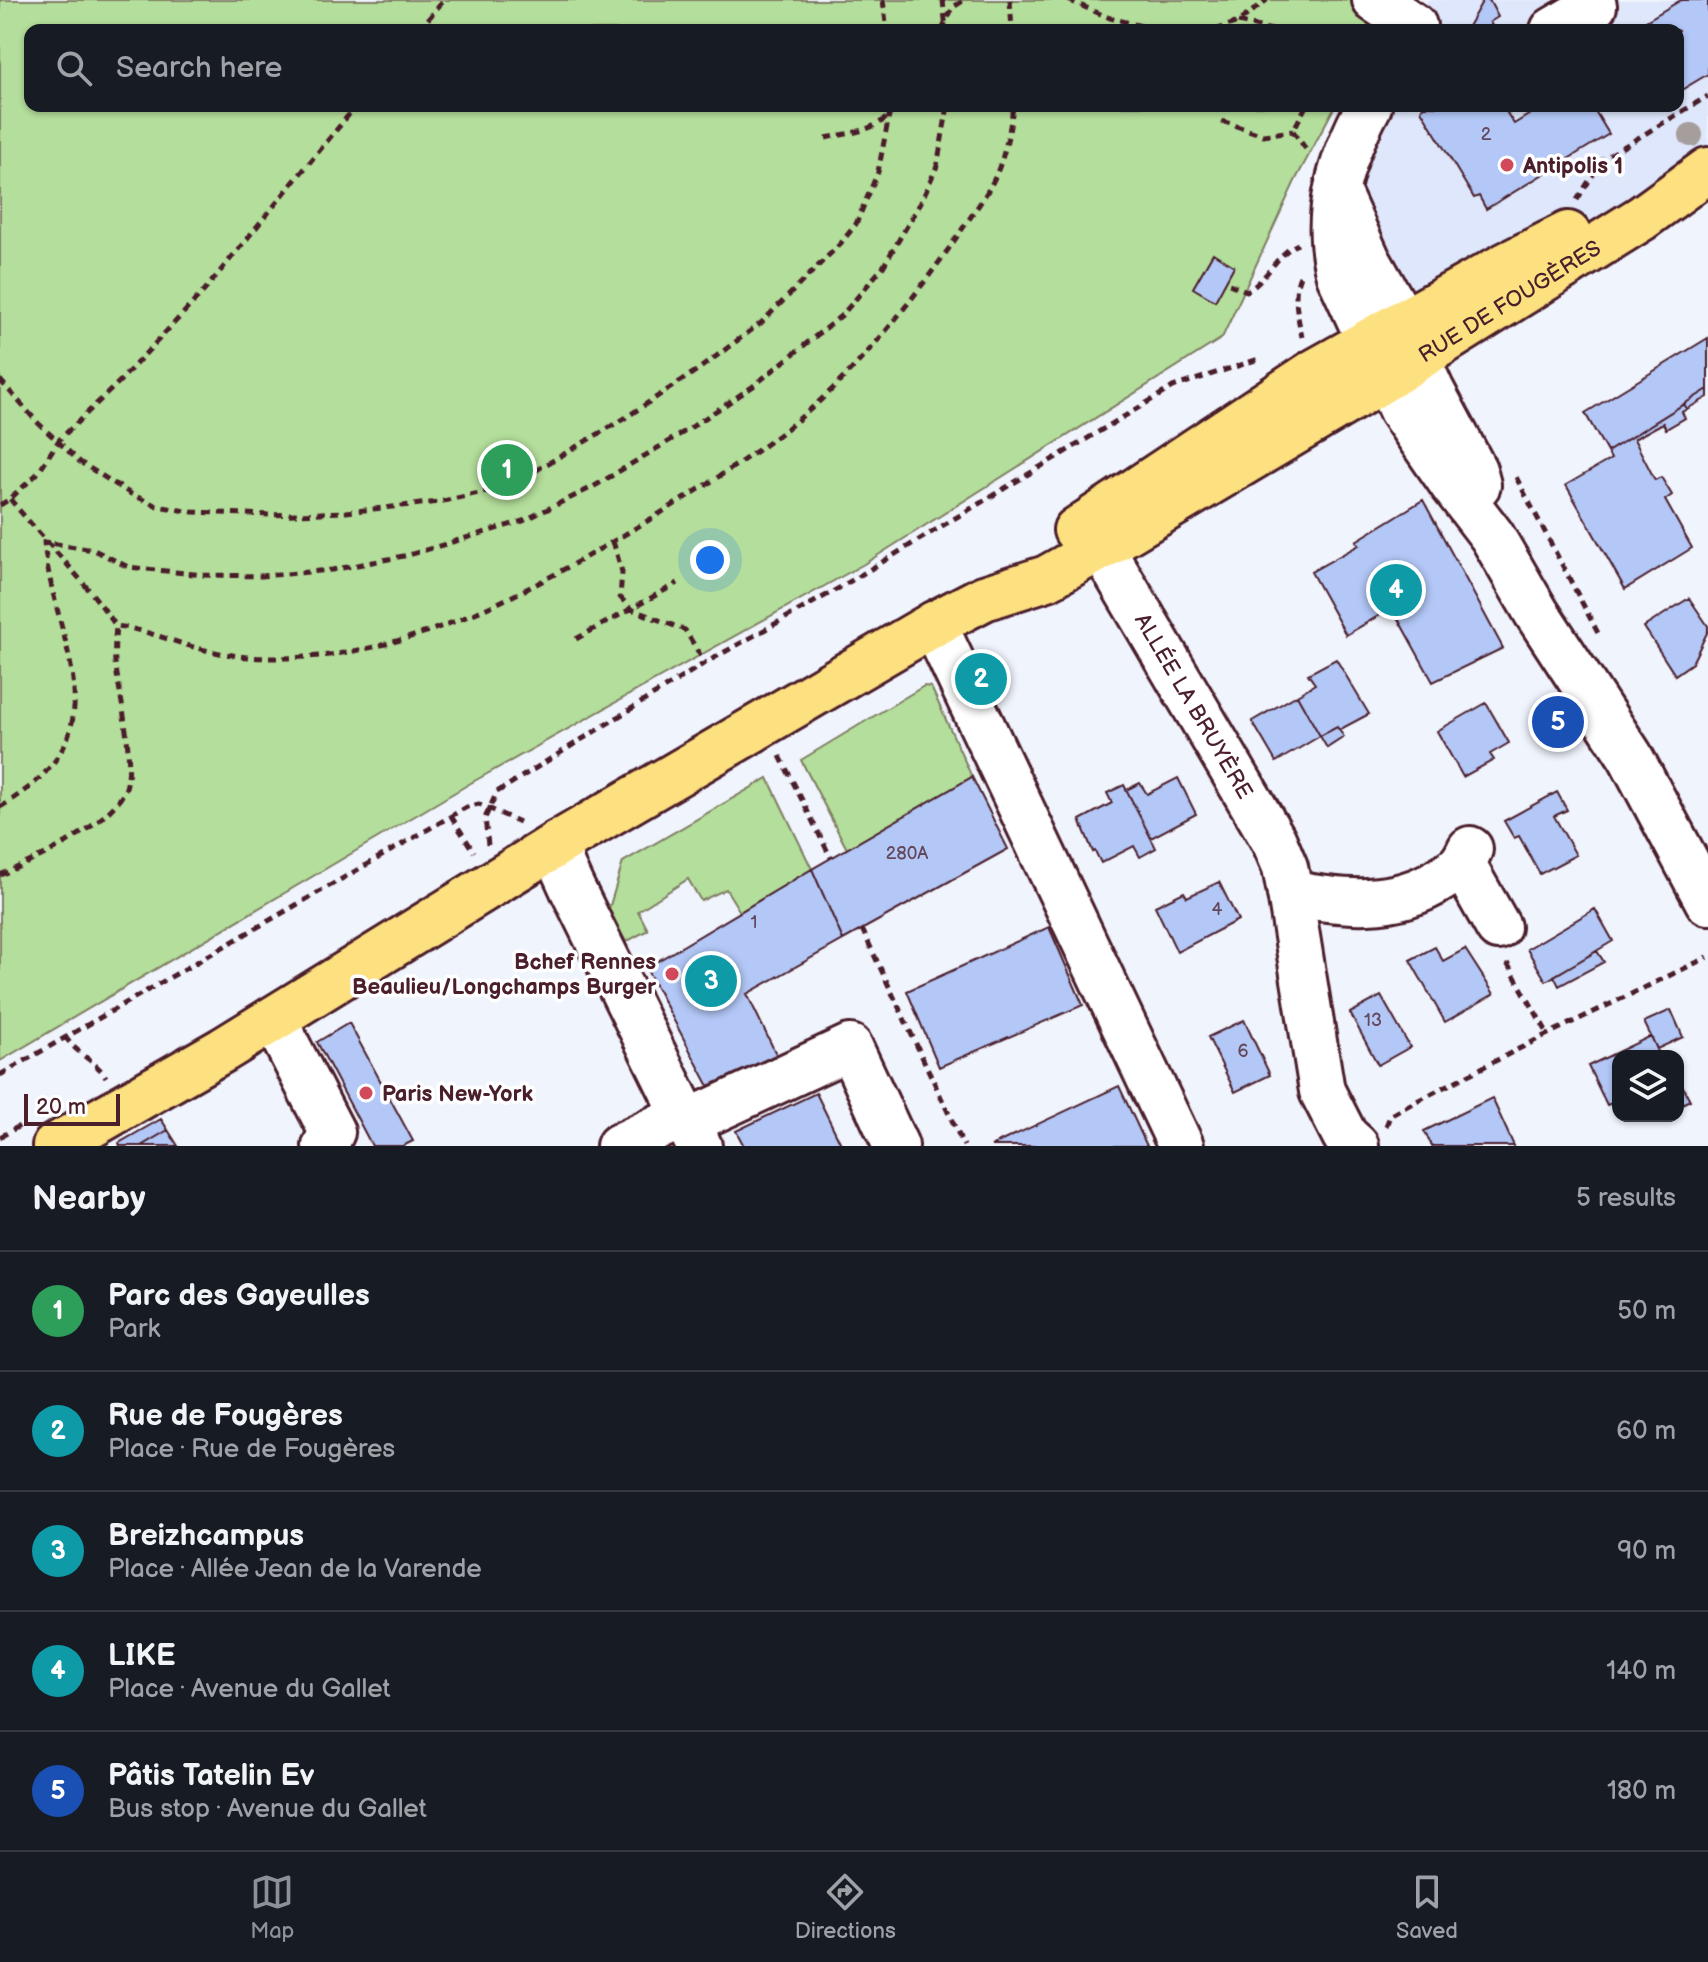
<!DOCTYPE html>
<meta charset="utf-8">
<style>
:root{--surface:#171b24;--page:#242831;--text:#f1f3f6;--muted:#9ea1a6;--line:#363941;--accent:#8c9099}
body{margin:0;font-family:"Balsamiq Sans",sans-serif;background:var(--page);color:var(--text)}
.controls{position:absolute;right:24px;bottom:24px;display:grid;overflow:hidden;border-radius:16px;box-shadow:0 2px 6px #0004}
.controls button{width:72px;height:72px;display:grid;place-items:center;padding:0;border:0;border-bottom:2px solid var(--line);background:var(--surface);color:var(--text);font:40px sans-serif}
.scale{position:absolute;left:24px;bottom:20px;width:96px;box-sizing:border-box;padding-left:8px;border:4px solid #4a1f2b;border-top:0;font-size:22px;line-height:28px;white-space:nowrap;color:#4a1f2b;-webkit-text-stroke:6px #fff;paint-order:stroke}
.you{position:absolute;left:710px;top:560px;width:28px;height:28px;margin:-20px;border:6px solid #fff;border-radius:50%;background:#1a73e8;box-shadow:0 0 0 12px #1a73e833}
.badge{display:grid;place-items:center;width:52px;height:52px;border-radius:50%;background:var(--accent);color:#fff;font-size:26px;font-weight:700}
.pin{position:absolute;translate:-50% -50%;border:4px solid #fff;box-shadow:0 2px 8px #0006}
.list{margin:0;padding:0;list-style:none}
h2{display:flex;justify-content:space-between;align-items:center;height:104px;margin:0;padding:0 32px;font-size:34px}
h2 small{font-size:26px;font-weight:400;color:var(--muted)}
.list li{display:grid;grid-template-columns:52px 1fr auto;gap:24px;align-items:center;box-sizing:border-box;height:120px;padding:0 32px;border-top:2px solid var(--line)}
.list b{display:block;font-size:30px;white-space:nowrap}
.list p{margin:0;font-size:26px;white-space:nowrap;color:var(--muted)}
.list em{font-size:26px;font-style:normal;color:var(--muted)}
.icon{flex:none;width:44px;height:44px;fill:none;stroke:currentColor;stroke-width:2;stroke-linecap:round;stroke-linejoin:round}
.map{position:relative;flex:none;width:1708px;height:1146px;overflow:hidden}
.search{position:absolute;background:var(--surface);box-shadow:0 2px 6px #0004;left:24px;right:24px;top:24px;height:88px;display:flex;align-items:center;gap:20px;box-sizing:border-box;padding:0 28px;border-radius:16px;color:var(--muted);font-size:30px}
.sheet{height:704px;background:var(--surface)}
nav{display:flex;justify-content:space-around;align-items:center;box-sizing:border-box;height:112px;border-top:2px solid var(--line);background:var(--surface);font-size:22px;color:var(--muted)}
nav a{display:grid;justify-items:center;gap:4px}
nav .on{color:var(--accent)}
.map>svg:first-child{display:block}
.built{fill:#dee7fb}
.green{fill:#b4de9b;stroke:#7f7e63;stroke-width:2}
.building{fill:#b3c8f7;stroke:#4a1f2b;stroke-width:2}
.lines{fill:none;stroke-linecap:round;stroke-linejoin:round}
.minor-casing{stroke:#4a1f2b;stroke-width:50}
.major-casing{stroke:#4a1f2b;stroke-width:50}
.path{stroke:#4a1f2b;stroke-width:5;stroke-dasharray:8 6;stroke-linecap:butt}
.minor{stroke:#fff;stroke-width:44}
.major{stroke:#fde080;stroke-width:44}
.tree{fill:#a69e9c}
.poi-dot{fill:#d1495b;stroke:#fff;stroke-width:3}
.labels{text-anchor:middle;stroke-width:7;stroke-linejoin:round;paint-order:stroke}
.number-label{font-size:18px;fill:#64495e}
.poi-label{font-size:22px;font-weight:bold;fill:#4a1f2b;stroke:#fff;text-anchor:start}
.street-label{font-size:22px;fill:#4a1f2b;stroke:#fff}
</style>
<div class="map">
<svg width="1708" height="1146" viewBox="0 0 1708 1146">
<rect width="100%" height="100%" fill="#f0f4fd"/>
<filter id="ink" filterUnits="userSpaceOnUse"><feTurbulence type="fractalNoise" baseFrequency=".0125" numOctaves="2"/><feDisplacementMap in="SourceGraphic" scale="16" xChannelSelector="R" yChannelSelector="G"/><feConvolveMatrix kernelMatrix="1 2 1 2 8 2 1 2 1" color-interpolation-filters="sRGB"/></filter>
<g filter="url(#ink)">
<path class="built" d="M 1428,0 L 1708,0 L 1708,168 L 1566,235 L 1401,323 L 1340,170 L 1369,106 L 1678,106 L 1678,30 L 1411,30 Z"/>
<path class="green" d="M 0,0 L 1396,0 L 1376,30 L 30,30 L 30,106 L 1335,106 L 1295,181 L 1222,338 L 864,564 L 469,784 L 0,1061 Z
M 924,686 L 931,687 L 972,777 L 847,849 L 801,760 Z
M 768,778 L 812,869 L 740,912 L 726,889 L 701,901 L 688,879 L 638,911 L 648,930 L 626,942 L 609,909 L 623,862 Z"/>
<path class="building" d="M 1483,0 L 1489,0 L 1498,17 L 1490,22 L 1494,30 L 1466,30 Z
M 1681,0 L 1708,0 L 1708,74 L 1678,92 L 1678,30 L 1631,30 Z
M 1423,106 L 1520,106 L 1507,113 L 1514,124 L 1543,106 L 1592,106 L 1609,134 L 1486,209 L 1479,196 L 1474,198 L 1421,110 Z
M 1213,253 L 1234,266 L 1215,301 L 1193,288 Z
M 1708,338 L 1708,389 L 1607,452 L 1585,413 Z
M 1708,389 L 1708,397 L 1687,409 L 1684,404 Z
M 1684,404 L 1687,409 L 1682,412 L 1685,418 L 1666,429 L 1663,423 L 1634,439 L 1655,480 L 1661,477 L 1672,495 L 1665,500 L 1692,548 L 1625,589 L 1566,485 L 1611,459 L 1607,452 Z
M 1423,500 L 1503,648 L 1433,682 L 1392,608 L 1346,635 L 1311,572 L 1359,545 L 1356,541 Z
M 1689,598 L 1708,626 L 1708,631 L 1692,663 L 1675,675 L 1644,627 Z
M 1336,659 L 1369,714 L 1339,730 L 1337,727 L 1320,736 L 1297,695 L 1315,684 L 1308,674 Z
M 1297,695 L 1320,736 L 1276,762 L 1252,721 Z
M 1486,703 L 1509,743 L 1490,754 L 1494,760 L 1463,777 L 1437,731 Z
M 1337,727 L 1344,737 L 1327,748 L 1320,736 Z
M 972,777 L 1008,849 L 843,940 L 812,869 Z
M 1178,778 L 1196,814 L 1151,838 L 1126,790 L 1140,783 L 1147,794 Z
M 1124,785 L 1156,848 L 1140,857 L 1134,846 L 1101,863 L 1095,851 L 1093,852 L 1080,820 L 1112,803 L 1107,793 Z
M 1557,792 L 1567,810 L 1554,816 L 1576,855 L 1540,874 L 1519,836 L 1514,838 L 1504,821 Z
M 812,869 L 843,940 L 747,994 L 778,1058 L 712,1092 L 646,968 Z
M 1219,882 L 1238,920 L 1177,952 L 1155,906 L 1184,892 L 1187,897 Z
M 1595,909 L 1613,941 L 1546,981 L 1527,949 Z
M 1049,927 L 1083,1005 L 939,1067 L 907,991 Z
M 1435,947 L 1443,961 L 1465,949 L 1494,994 L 1445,1022 L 1410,960 Z
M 1597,951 L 1604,962 L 1559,986 L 1554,976 Z
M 1381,996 L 1410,1047 L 1378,1065 L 1350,1013 Z
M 1671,1010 L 1683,1037 L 1657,1049 L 1644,1022 Z
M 1244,1020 L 1270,1075 L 1235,1092 L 1208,1037 Z
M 349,1023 L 413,1141 L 403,1146 L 372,1146 L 317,1042 Z
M 1651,1036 L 1660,1056 L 1618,1056 L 1618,1101 L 1607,1105 L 1588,1066 Z
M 1678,1077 L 1690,1100 L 1678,1106 Z
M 1119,1086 L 1147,1146 L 991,1146 Z
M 816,1093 L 842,1146 L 744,1146 L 736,1131 Z
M 1492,1098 L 1514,1146 L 1432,1146 L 1424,1131 Z
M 161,1119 L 168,1130 L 141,1146 L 120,1146 L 119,1143 Z
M 168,1130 L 178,1146 L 141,1146 Z"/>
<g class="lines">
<g class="minor-casing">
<g id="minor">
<path d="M 1375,0 L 1414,26"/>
<path d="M 1553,30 L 1594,6 L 1591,0"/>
<path d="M 1369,106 C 1341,158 1322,216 1339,275 L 1401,410 L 1452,484 L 1492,536 L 1536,612 L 1630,756 L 1708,902"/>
<path d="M 1340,198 L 1368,260 L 1393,304 L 1431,389 L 1474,470 L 1478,485"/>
<path id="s1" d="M 1087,523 L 1274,841 L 1285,867 L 1290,893 L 1322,1091 L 1345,1136 L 1356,1146"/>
<path d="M 934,624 L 1181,1146"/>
<path d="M 557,844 L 562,866 L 572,888 L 699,1146"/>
<path d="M 1463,865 L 1498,927"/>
<path d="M 1290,893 C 1341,903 1395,909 1441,879 C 1457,869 1462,867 1470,849"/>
<path d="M 274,1019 L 332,1132 L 325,1146"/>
<path d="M 688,1122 L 850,1047 L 896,1146"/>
<path d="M 619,1146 L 684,1115"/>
</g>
</g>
<g class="major-casing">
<g id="major">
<path d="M 1076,530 L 1314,372 L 1506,265 L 1568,234"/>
<path id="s2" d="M 55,1146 L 223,1050 L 557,844 L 934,624 L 984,598 L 1047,578 L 1102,547 L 1386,378 L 1642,218 L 1708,170"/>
</g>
</g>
<path class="path" d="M 883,0 L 887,30
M 943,0 L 946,30
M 1010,0 L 1012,30
M 1068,0 L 1110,18 L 1158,30
M 1238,22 L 1272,30
M 419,30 L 444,0
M 942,30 L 953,7 L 965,0
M 1215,30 L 1238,22 L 1267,0
M 1306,106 L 1293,131 L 1308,152
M 1222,121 L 1263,135 L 1293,131
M 826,138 C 854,132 880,131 897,106
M 1577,200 L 1603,159 L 1708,96
M 1300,276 C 1292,293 1298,318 1302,337
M 1229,284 L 1247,291 C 1268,280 1275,254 1298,244
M 0,380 L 37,422 L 80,462 L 131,494 L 157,506 L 193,512 L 271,515 L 346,512 L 439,502 L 488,491 L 535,471 L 622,420 L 699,369 L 761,323 L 841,243 L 856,224 L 878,172 L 891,106
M 1516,477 L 1599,635
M 10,499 C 45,542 85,580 116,626
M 0,505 L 10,499 L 37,474 L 59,440 L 119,382 L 204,291 L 356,106
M 613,541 L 622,572 L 620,597 L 631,609 L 685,630 L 705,663
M 576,639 L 678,583
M 780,756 L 831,858
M 0,807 C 127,733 55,650 44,542 L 94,550 L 128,567 L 203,575 L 262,576 L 332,570 L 409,555 L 523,521 L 593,487 L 684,432 L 752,387 L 842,315 L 883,267 L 921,202 L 937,166 L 948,106
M 451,816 L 474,852
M 488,845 L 485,818 L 497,792 L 705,663 L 834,591 L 1173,387 L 1262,358
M 0,875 C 34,861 110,825 125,790 C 136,765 119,691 115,662 C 114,651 115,638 116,626 C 150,630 181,646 215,652 C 252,660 291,659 329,655 C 446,640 554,577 654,517 C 708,484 765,449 813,407 C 865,361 909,304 950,247 C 963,227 978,208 990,187 C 1003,164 1010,132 1013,106
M 862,929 L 964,1146
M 1507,963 L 1548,1034
M 65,1036 C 75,1053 95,1060 106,1077
M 0,1075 L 467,807 L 479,804 L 519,822
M 1386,1126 L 1390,1116 L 1409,1105 L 1548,1034 L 1708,957
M 0,1137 L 23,1124"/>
<use href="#minor" class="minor"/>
<use href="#major" class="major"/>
</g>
<circle class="tree" cx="1691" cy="135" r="12"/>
</g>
<g class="poi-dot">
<circle cx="1507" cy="165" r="8"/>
<circle cx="672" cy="974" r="8"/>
<circle cx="366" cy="1093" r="8"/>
</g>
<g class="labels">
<g class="number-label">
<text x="1486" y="140">2</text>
<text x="907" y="859">280A</text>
<text x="1217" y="915">4</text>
<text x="754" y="928">1</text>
<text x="1373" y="1026">13</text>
<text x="1243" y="1057">6</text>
</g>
<g class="poi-label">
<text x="1523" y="173">Antipolis 1</text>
<text x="656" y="969" text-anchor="end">Bchef Rennes<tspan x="656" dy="25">Beaulieu/Longchamps Burger</tspan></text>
<text x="382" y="1101">Paris New-York</text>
</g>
<g class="street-label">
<text dy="8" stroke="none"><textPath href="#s2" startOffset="1684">RUE DE FOUGÈRES</textPath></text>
<text dy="8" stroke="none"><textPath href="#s1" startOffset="212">ALLÉE LA BRUYÈRE</textPath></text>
</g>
</g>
</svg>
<div class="controls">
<button><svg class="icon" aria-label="layers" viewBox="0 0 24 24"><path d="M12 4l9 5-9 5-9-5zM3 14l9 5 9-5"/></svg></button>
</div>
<div class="scale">20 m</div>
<div class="you"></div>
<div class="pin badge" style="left:507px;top:470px;background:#2e9e5b">1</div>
<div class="pin badge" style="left:981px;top:679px;background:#0f9aa8">2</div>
<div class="pin badge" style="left:711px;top:981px;background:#0f9aa8">3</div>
<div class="pin badge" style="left:1396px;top:590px;background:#0f9aa8">4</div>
<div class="pin badge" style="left:1558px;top:722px;background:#1a4fb4">5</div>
<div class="search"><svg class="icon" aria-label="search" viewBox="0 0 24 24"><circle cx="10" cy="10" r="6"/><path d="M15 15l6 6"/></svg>Search here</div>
</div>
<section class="sheet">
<h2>Nearby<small>5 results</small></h2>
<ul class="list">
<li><span class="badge" style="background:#2e9e5b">1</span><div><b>Parc des Gayeulles</b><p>Park</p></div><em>50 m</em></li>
<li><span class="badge" style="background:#0f9aa8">2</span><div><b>Rue de Fougères</b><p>Place · Rue de Fougères</p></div><em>60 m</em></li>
<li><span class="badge" style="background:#0f9aa8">3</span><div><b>Breizhcampus</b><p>Place · Allée Jean de la Varende</p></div><em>90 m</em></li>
<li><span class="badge" style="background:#0f9aa8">4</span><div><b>LIKE</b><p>Place · Avenue du Gallet</p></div><em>140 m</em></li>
<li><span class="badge" style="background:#1a4fb4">5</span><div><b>Pâtis Tatelin Ev</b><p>Bus stop · Avenue du Gallet</p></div><em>180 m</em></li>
</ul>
</section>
<nav>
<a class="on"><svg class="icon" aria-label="map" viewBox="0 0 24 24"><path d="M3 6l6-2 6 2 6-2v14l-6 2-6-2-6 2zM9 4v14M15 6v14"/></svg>Map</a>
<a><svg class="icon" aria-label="directions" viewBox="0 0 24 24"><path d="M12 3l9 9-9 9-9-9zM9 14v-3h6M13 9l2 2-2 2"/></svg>Directions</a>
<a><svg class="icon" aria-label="saved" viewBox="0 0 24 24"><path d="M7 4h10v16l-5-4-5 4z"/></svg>Saved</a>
</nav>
